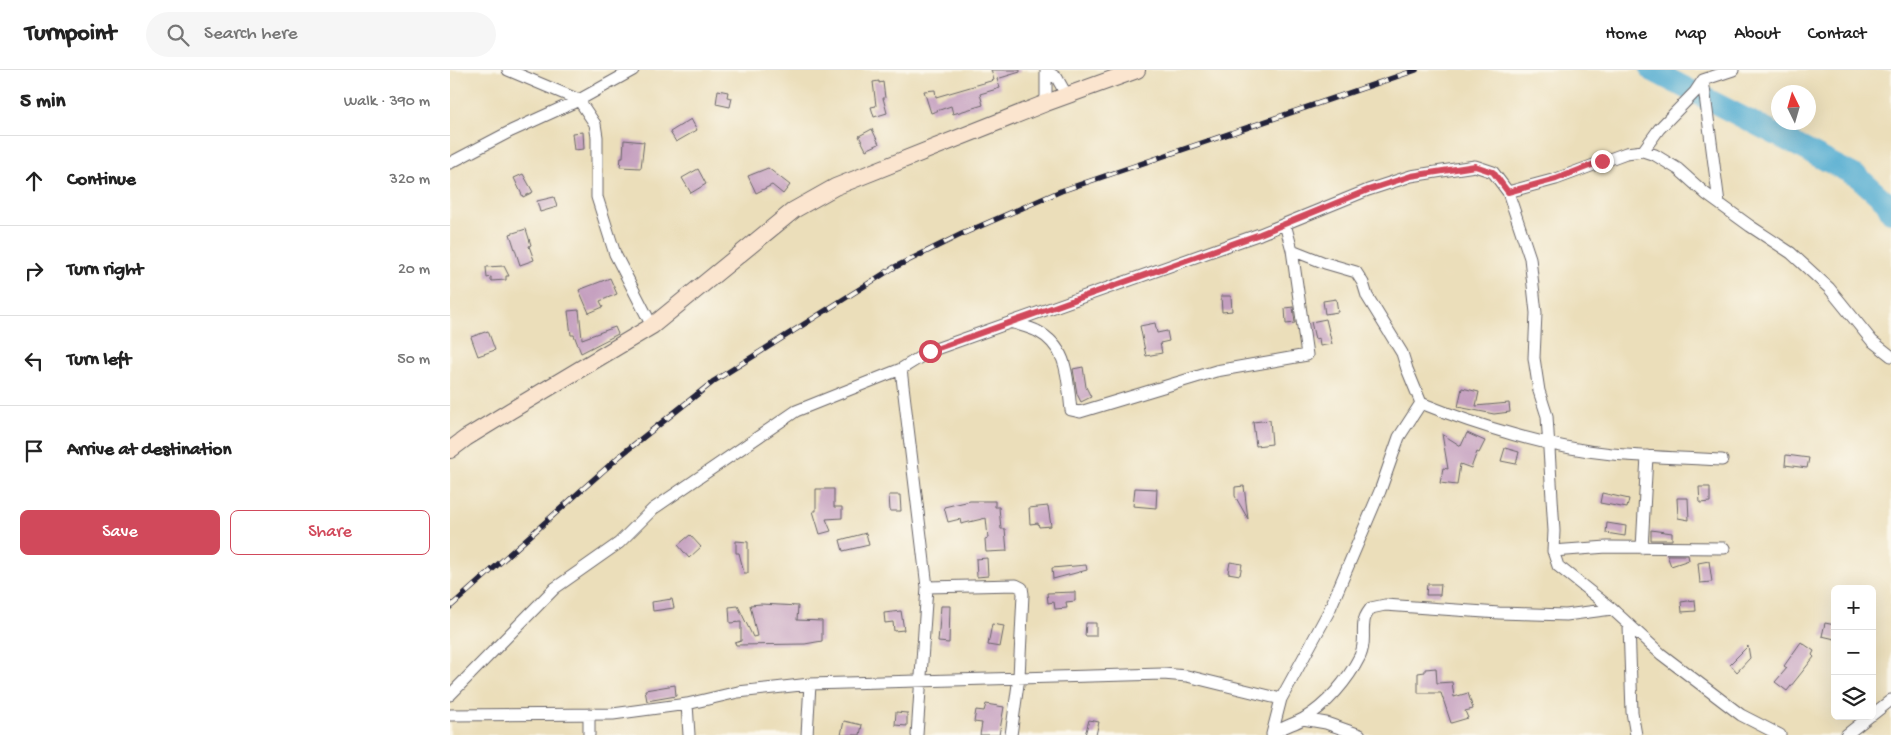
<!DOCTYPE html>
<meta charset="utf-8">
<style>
:root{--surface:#fff;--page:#f6f6f6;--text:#222;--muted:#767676;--line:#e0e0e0;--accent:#d1495b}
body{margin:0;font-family:"Gochi Hand",sans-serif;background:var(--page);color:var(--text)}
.controls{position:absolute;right:15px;bottom:15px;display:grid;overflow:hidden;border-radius:8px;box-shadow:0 5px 20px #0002}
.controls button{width:45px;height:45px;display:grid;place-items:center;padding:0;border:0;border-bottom:1px solid var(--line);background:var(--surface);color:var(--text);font:25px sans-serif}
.compass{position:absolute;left:1321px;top:15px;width:45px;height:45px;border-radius:50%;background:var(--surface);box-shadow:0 5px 20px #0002;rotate:355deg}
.stop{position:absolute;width:15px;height:15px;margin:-11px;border:4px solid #d1495b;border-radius:50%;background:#fff}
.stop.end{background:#d1495b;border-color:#fff;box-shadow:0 1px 5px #0008}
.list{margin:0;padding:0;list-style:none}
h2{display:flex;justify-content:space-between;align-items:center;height:65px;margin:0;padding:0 20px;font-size:21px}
h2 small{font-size:16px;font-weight:400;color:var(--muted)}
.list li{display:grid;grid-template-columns:32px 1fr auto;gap:15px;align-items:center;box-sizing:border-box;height:90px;padding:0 20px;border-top:1px solid var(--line)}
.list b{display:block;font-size:19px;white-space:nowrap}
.list em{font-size:16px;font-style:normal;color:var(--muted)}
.actions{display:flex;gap:10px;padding:15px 20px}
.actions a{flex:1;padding:11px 0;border:1px solid var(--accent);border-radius:8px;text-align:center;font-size:18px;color:var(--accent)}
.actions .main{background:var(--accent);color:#fff}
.icon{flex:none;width:28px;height:28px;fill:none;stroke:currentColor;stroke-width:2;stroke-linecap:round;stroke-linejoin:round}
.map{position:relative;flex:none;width:1441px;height:665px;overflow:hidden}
header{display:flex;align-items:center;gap:30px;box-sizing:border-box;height:70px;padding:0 25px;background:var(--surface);border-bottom:1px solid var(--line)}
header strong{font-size:24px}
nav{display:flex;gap:28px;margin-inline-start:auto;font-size:18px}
.search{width:350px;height:45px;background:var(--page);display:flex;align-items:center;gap:12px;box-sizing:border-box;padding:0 18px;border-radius:28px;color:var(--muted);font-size:19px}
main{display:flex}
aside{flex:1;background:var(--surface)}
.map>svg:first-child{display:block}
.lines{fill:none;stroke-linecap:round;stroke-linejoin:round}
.river{stroke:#54add1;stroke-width:22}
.building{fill:#c49fbf}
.street-casing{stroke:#686467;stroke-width:13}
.secondary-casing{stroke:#686467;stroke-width:18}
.street{stroke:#fff;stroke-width:11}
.secondary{stroke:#fbe5cf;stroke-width:16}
.rail-casing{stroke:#22223b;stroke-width:5.5}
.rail{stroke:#fbf7ec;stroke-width:4;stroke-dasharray:11;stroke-linecap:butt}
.route{stroke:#d1495b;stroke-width:6}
</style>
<header>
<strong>Turnpoint</strong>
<div class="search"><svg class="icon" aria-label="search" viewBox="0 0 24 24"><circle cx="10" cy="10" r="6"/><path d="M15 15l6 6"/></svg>Search here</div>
<nav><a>Home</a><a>Map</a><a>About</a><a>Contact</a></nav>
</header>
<main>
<aside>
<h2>5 min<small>Walk · 390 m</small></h2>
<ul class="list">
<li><svg class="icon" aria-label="ahead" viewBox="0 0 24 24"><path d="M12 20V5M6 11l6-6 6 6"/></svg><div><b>Continue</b></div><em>320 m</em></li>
<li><svg class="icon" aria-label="right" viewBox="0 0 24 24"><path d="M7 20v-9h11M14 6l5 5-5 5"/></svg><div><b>Turn right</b></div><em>20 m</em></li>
<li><svg class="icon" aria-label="left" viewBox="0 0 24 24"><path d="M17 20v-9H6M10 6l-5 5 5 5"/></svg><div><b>Turn left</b></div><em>50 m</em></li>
<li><svg class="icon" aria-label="arrive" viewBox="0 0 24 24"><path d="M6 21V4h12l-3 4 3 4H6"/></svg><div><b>Arrive at destination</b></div></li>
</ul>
<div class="actions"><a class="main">Save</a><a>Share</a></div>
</aside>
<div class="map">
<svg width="1441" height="665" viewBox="0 0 1441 665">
<rect width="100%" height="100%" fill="#fbf7ec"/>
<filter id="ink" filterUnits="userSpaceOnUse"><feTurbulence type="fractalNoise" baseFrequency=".02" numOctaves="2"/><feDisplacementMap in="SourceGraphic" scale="10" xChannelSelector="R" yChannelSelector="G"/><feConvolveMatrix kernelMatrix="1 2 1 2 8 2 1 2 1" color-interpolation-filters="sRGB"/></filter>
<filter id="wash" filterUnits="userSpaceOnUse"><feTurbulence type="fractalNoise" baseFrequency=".0096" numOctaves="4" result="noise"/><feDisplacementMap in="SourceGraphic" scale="20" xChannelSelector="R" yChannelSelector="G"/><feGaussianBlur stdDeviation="1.12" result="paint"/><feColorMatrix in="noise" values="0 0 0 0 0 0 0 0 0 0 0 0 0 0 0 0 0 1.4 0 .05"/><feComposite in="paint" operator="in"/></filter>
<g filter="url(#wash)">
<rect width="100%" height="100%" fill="#ebdeba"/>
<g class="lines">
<path class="river" d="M 1201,0 L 1408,107 L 1436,132 L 1441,142"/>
</g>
<g id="blocks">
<path class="building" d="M 541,0 L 570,0 L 570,2 L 547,9 L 550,18 L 530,24 L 533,35 L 503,44 L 501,36 L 481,43 L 474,21 L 485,20 L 486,27 L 544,10 Z
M 429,11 L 429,13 L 433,12 L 435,28 L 433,28 L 437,43 L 424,47 L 421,37 L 426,36 L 423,12 Z
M 268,20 L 278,22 L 277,27 L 282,28 L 280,37 L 266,34 Z
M 241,49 L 247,60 L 226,72 L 220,62 Z
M 422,59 L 429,74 L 416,80 L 409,66 Z
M 133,62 L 134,79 L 124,80 L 122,63 Z
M 174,70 L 194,72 L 191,98 L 170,97 L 171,87 L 173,87 Z
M 318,98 L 340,115 L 333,124 L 322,115 L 306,123 L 298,106 Z
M 248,99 L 256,114 L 241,123 L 232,108 Z
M 73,104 L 83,122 L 73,127 L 64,108 Z
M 104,127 L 107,137 L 90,142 L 87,131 Z
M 76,159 L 81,175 L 79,176 L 84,190 L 70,195 L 60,164 Z
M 54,196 L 59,206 L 56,206 L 56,210 L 41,211 L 41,207 L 37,208 L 36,197 Z
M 160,208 L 167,224 L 150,231 L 153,237 L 139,243 L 129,220 Z
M 771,226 L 781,226 L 782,241 L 772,242 Z
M 886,229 L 888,242 L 875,244 L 873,231 Z
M 843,237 L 845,253 L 836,254 L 835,238 Z
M 129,240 L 132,269 L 165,257 L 168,264 L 131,283 L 124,265 L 121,265 L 118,241 Z
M 876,249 L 882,274 L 870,276 L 869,268 L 865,269 L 861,252 Z
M 705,253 L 707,263 L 717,261 L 719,271 L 710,273 L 712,283 L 696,286 L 690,256 Z
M 38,261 L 45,280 L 28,286 L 21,267 Z
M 633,297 L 636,317 L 641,327 L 631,332 L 627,324 L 623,299 Z
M 1012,318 L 1029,322 L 1026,336 L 1059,333 L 1060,342 L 1044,344 L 1008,337 Z
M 820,350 L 822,374 L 806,376 L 803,352 Z
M 1017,363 L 1035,371 L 1029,383 L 1027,382 L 1021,398 L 1010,394 L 1007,415 L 990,413 L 993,398 L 998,399 L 992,364 L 1011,376 Z
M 1055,378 L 1069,382 L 1066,394 L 1051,391 Z
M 1336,385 L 1359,388 L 1357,398 L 1335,395 Z
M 794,416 L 798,449 L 785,426 L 785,417 Z
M 1249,417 L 1260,417 L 1260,432 L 1250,433 Z
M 685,418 L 707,419 L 706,438 L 683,436 Z
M 366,419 L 384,419 L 384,437 L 392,437 L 392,448 L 376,449 L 381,461 L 370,464 L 363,441 L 366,441 Z
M 1152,423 L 1179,429 L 1177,438 L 1150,433 Z
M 439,425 L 450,425 L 451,441 L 440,441 Z
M 1227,428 L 1238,428 L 1239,450 L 1228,448 Z
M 520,431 L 545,431 L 545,437 L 549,437 L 551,459 L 555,459 L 557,481 L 536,482 L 535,469 L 538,468 L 536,448 L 511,454 L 510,449 L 498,452 L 494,437 Z
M 598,436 L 601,456 L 589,457 L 588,453 L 580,454 L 579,438 Z
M 1157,453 L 1176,456 L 1175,466 L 1156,463 Z
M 1201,460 L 1222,463 L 1222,470 L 1201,470 Z
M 416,463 L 419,475 L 393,481 L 390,470 Z
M 240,465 L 251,477 L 239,488 L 228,475 Z
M 286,471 L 298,472 L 298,503 L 294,503 L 289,483 L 286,483 Z
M 1217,485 L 1238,485 L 1239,490 L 1221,496 Z
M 537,488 L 538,506 L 527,507 L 526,489 Z
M 1259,491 L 1262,512 L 1250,513 L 1248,493 Z
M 780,492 L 792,494 L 790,505 L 778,503 Z
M 636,495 L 637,500 L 603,509 L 602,498 Z
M 977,514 L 991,514 L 990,525 L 976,525 Z
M 625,522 L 625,531 L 616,532 L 617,538 L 605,539 L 604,532 L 598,533 L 597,523 Z
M 222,529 L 224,538 L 203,541 L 202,532 Z
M 1245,530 L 1246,541 L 1232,542 L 1231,532 Z
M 311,534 L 348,536 L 347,550 L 372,551 L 372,571 L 355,574 L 286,575 L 285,573 L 291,571 L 291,552 L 280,553 L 279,537 L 288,536 L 303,567 L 307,566 L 300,535 Z
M 491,536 L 500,536 L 499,573 L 488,572 Z
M 451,541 L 454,560 L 444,561 L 443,552 L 435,553 L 434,543 Z
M 636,553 L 646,553 L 646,566 L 635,566 Z
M 1375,553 L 1385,555 L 1385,569 L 1372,566 Z
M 542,554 L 554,556 L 550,577 L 538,575 Z
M 1351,572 L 1364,581 L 1362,585 L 1364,587 L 1337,621 L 1325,612 L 1337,598 L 1334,596 Z
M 1298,576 L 1300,588 L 1287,602 L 1280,594 Z
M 986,598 L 987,613 L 1002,612 L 1004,627 L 1018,623 L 1023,639 L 1015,641 L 1018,648 L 1001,653 L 991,623 L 968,623 L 968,603 L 975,602 L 975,599 Z
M 225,615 L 226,626 L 197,631 L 195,620 Z
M 536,634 L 554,637 L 549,665 L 530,665 L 532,653 L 524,652 L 526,640 L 534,641 Z
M 446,642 L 457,643 L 457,656 L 445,655 Z
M 639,650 L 649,652 L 646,665 L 635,665 Z
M 394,651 L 412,655 L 410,665 L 391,665 Z"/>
</g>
</g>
<g filter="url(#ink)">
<use href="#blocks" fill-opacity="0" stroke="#686467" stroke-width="1"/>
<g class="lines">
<g class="street-casing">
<path id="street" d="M 58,0 L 129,30 L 145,54 L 147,67 L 147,127 L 165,184 L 202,256
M 596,0 L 596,33
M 596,1 L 607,8 L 617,26
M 1253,10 L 1269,133
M 1193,81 L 1209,59 L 1245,22 L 1253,10 L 1283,0
M 0,93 L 61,61 L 129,30 L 183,0
M 1058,122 L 1106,109 L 1176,83 L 1193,81 L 1205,85 L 1228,99 L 1256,124 L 1300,156 L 1341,183 L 1379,218 L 1422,271 L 1441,286
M 842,180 L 875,193 L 906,202 L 913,213 L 917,226 L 952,283 L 957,299 L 971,333 C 1028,356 1100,378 1162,384 C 1198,387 1235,388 1272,390
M 561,252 C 569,255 579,257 587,261 C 619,278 617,308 621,340 L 630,342 L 766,301 L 857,285 L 842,180 L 835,154
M 451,299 L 477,517 L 467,665
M 1192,478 L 1197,386
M 1103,481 L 1157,477 L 1274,478
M 477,517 L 566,515 L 572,518 L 573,524 L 569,607 L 561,665
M 1179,555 L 1182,642 L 1186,665
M 0,625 L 105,518 L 169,473 L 203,439 L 346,341 L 451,299 L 480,281 L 810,164 L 918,120 L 961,106 L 1005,99 L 1025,96 L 1043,102 L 1058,122 L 1080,188 L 1086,243 L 1084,288 L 1089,321 L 1097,346 L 1104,461 L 1103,481 L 1108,496 L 1162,539 L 1211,584 L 1291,645 L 1330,665
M 237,634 L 239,665
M 0,645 L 163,644 L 237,634 L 288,622 L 360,614 L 713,604 L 737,606 L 831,629
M 1422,645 L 1441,630
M 853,649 L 876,653 L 910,665
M 822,664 L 831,629 L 879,541 L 930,421 L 949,367 L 971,333
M 139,665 L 139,644
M 357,665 L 360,614
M 822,665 C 831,657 842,655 853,649 C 876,636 898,610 910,586 C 916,572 912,565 914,552 C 914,547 918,542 921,538 L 935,535 L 1049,543 L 1116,545 L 1162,539
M 1396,665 L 1420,646"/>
</g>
<g class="secondary-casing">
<path id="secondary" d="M 0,380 L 16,368 L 60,341 L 202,256 L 344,140 L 385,117 L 596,33 L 687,0"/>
</g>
<use href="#street" class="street"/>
<use href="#secondary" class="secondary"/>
<g class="rail-casing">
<path id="rail" d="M 0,537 L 171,385 L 264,311 L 443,198 L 512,164 L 611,121 L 966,0"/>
</g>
<use href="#rail" class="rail"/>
</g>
</g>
<g class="lines" filter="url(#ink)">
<path class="route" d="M 480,281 L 810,164 L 918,120 L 961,106 L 1025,96 L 1043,102 L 1058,122 L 1106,109 L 1152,91"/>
</g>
</svg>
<div class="controls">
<button>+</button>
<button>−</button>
<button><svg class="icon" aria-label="layers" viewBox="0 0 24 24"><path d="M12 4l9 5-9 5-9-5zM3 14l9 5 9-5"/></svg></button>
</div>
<svg class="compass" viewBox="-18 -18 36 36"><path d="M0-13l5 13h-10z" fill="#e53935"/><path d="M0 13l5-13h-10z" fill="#767676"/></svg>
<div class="stop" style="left:480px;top:281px"></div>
<div class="stop end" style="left:1152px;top:91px"></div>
</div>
</main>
